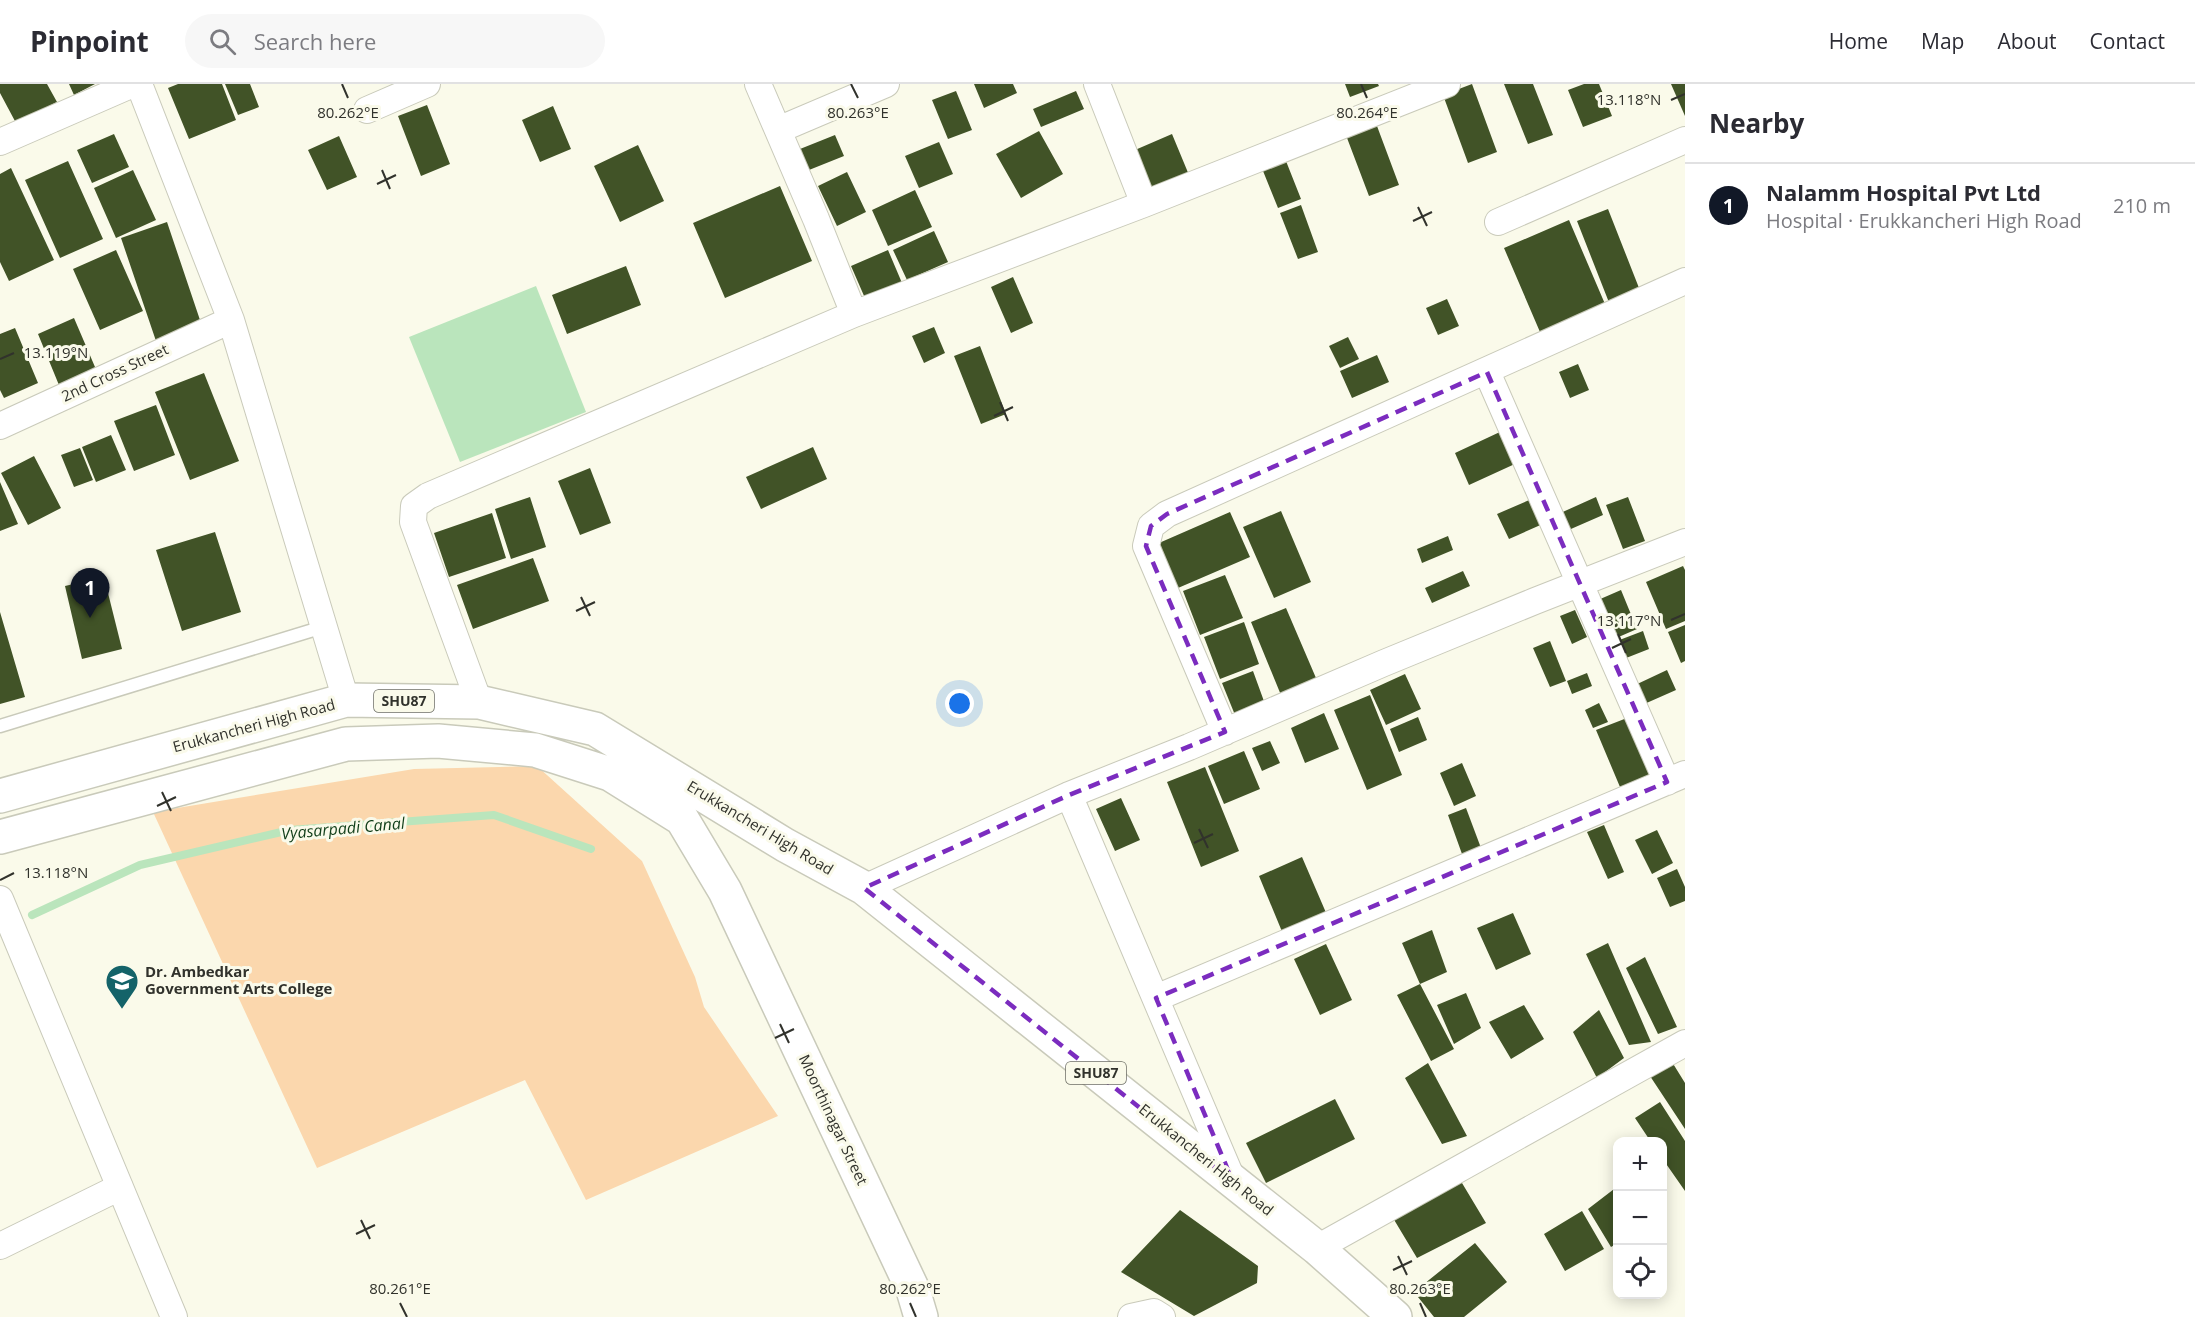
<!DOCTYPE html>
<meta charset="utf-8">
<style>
:root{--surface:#fff;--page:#f7f7f7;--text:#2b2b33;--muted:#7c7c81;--line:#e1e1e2;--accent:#111827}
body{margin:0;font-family:"Open Sans",sans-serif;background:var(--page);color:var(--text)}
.controls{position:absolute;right:18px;bottom:18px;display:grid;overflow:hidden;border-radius:12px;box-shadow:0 3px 15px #0003}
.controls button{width:54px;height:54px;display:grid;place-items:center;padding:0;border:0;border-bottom:2px solid var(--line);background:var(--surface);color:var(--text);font:30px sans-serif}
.you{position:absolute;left:960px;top:620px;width:21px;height:21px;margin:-15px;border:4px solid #fff;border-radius:50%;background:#1a73e8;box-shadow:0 0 0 9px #1a73e833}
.badge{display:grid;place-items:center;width:39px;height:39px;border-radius:50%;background:var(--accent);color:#fff;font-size:20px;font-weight:700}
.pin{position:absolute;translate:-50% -50px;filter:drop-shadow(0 2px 3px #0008)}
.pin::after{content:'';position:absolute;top:32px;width:21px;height:18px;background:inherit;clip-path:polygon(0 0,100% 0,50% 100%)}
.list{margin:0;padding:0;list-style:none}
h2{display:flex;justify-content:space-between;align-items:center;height:78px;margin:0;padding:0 24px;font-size:26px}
h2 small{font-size:20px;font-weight:400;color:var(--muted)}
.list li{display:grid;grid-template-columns:39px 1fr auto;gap:18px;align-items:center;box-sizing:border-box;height:84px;padding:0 24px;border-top:2px solid var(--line)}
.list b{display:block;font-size:22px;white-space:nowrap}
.list p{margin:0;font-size:20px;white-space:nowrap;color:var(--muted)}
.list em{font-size:20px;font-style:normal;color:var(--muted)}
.icon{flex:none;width:33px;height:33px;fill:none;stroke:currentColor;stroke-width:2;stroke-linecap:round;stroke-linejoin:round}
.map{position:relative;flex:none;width:1685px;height:1233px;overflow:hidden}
header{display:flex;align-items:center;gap:36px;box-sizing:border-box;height:84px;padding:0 30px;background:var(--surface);border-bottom:2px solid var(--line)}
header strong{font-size:28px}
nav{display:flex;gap:33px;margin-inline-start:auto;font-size:21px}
.search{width:420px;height:54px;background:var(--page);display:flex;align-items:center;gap:15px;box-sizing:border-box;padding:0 21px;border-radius:33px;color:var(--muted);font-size:22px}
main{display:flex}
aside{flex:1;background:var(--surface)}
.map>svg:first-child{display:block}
.green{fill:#fbd7ad}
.water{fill:#bae5bc}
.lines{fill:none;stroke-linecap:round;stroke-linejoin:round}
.stream{stroke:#bae5bc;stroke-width:8}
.building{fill:#415327}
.lane-casing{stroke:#c9caba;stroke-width:15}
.street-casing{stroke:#c9caba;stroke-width:28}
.primary-casing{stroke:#c9caba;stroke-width:36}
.lane{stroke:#fff;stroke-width:12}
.street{stroke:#fff;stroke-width:26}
.primary{stroke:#fff;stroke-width:33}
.marked{fill:none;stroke:#7b2cbf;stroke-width:4.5;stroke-dasharray:12 8;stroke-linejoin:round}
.ticks{fill:none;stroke:#31322c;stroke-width:2}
.labels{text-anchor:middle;stroke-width:6;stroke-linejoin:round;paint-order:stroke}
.shield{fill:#fafaea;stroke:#6d6e65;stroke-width:1.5}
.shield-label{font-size:14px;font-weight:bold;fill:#31322c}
.street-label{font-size:15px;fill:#31322c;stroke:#fafaea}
.poi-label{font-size:15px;font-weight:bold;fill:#31322c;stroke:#fafaea;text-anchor:start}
.water-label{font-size:16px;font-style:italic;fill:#113e19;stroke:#fafaea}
.ticks-label{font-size:15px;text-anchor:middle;fill:#31322c;stroke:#fafaea;stroke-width:6;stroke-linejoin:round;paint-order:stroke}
</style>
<header>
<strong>Pinpoint</strong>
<div class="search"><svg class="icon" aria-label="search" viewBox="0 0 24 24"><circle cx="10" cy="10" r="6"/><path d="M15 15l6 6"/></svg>Search here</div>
<nav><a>Home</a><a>Map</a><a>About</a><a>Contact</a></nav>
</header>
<main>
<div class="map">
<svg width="1685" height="1233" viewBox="0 0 1685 1233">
<rect width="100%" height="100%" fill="#fafaea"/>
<path class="green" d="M 537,682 L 642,777 L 695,893 L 704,923 L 778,1032 L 586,1116 L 525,996 L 317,1084 L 153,728 L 414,685 Z"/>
<path class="water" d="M 536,202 L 586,328 L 460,378 L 409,253 Z"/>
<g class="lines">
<path class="stream" d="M 32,831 L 140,781 L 290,746 L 494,731 L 591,765"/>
</g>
<path class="building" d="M 0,0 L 47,0 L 57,18 L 16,39 L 0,9 Z
M 69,0 L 95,0 L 74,11 Z
M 178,0 L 222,0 L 236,36 L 189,55 L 168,4 Z
M 225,0 L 250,0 L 259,23 L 238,31 Z
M 974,0 L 1013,0 L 1017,9 L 984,24 Z
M 1345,0 L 1378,0 L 1379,2 L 1350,13 Z
M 1472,0 L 1497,68 L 1468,79 L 1443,11 Z
M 1504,0 L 1533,0 L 1553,51 L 1528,60 Z
M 1584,0 L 1599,0 L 1612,32 L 1583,43 L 1568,6 Z
M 1671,0 L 1685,0 L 1685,32 Z
M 956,7 L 972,46 L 948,55 L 932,16 Z
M 1076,7 L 1084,25 L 1041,43 L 1033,25 Z
M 427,21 L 450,80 L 421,92 L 398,32 Z
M 553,22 L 571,65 L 540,78 L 522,36 Z
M 1374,34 L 1399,101 L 1369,112 L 1344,46 Z
M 1039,47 L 1063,90 L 1021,114 L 996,70 Z
M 114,50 L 129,83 L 92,99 L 77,66 Z
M 1172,50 L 1189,91 L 1152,107 L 1135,66 Z
M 835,51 L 844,72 L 804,88 L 795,67 Z
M 339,52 L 357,93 L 327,106 L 308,66 Z
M 939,58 L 953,90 L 919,104 L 905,72 Z
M 638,61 L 664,117 L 620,138 L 594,82 Z
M 1284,72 L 1301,115 L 1278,124 L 1261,82 Z
M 68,77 L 103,155 L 60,174 L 25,96 Z
M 11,84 L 54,176 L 9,197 L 0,178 L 0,90 Z
M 133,86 L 156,136 L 116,154 L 94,104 Z
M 847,88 L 866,128 L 837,142 L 818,102 Z
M 780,102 L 812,177 L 725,214 L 693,139 Z
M 915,106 L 932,143 L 888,162 L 872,126 Z
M 1301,121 L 1318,168 L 1298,175 L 1280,129 Z
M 1608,125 L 1641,209 L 1610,221 L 1577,137 Z
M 1569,136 L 1608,227 L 1543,255 L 1504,164 Z
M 167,138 L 202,242 L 156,257 L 121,154 Z
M 934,147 L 948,178 L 907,196 L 893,166 Z
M 116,166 L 143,227 L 100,246 L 73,185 Z
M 888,166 L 905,206 L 868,221 L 851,182 Z
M 626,182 L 641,221 L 567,250 L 552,211 Z
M 1013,193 L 1033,239 L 1011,249 L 991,203 Z
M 1447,215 L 1459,242 L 1438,251 L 1426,224 Z
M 74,234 L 98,290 L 61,306 L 38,250 Z
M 934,243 L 945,269 L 924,279 L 912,252 Z
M 15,244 L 38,299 L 4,314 L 0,306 L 0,250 Z
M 1348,253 L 1359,275 L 1340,284 L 1329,262 Z
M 980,262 L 1006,330 L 981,340 L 954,272 Z
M 1377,271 L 1389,298 L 1352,314 L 1340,287 Z
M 1578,280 L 1589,306 L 1570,314 L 1559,288 Z
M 204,289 L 239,377 L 190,396 L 155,308 Z
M 156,321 L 175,371 L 134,387 L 114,337 Z
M 1502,347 L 1517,379 L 1469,401 L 1455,369 Z
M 111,351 L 126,386 L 96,398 L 82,363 Z
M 813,363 L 827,395 L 761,425 L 746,393 Z
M 80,364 L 93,396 L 74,403 L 61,371 Z
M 34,372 L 61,424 L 28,441 L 1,389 Z
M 590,384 L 611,439 L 580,451 L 558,397 Z
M 0,398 L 18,440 L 0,447 Z
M 530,413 L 546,463 L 511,475 L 495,425 Z
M 1596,413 L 1603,431 L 1564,448 L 1556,431 Z
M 1628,413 L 1645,457 L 1623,465 L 1606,421 Z
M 1534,414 L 1545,439 L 1509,455 L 1497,430 Z
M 1281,427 L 1311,498 L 1274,514 L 1243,443 Z
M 1230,428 L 1250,473 L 1178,504 L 1159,459 Z
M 492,429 L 506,474 L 449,493 L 434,449 Z
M 215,448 L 241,528 L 182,547 L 156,466 Z
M 1448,452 L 1453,466 L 1422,479 L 1417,465 Z
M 533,474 L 549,517 L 473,545 L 457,501 Z
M 1683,482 L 1685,486 L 1685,537 L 1666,545 L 1646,498 Z
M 1463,487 L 1470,502 L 1432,519 L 1425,504 Z
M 1225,491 L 1243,534 L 1200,551 L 1183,507 Z
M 104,493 L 122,565 L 82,575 L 65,502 Z
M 1621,506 L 1637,545 L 1614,555 L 1598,516 Z
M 1286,524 L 1319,601 L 1283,616 L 1251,538 Z
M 1575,526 L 1587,553 L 1572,560 L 1560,532 Z
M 0,528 L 25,613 L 0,620 Z
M 1244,538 L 1259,580 L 1220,595 L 1204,553 Z
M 1685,541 L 1685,577 L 1681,579 L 1668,548 Z
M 1643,547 L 1649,565 L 1616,578 L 1609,560 Z
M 1550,557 L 1566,597 L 1550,603 L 1533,564 Z
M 1667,586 L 1676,606 L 1642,621 L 1633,602 Z
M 1253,587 L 1265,620 L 1235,631 L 1222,599 Z
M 1587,589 L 1592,602 L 1572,610 L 1567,597 Z
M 1405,590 L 1421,625 L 1386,641 L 1370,606 Z
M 1370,611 L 1402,691 L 1367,706 L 1334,626 Z
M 1599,619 L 1608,638 L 1593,644 L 1585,626 Z
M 1324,629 L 1339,665 L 1305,679 L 1291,644 Z
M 1418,633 L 1427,656 L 1399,668 L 1390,645 Z
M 1627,634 L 1651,690 L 1620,703 L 1596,646 Z
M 1270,657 L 1280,679 L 1262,687 L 1252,664 Z
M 1244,667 L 1260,705 L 1224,720 L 1208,682 Z
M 1462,679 L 1476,712 L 1454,722 L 1440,689 Z
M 1205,683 L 1239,767 L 1201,783 L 1167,698 Z
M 1121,714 L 1140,756 L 1115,767 L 1096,725 Z
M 1466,724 L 1481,764 L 1462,770 L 1448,731 Z
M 1604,741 L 1624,788 L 1608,795 L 1587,748 Z
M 1657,746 L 1673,779 L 1652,790 L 1635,756 Z
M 1302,773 L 1327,831 L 1283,850 L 1259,792 Z
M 1677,785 L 1685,803 L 1685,817 L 1670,823 L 1657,794 Z
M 1513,829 L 1531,870 L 1496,886 L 1477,844 Z
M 1432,846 L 1447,888 L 1420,900 L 1402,859 Z
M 1608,859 L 1651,958 L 1629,961 L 1586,870 Z
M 1326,860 L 1352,916 L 1320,931 L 1294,875 Z
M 1645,873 L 1677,943 L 1658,950 L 1626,884 Z
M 1420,900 L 1454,965 L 1431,977 L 1397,911 Z
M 1466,909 L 1481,944 L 1454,960 L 1437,921 Z
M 1524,921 L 1544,955 L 1511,975 L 1489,938 Z
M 1599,926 L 1624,974 L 1597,994 L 1573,948 Z
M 1672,978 L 1685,999 L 1685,1045 L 1650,992 Z
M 1428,979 L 1467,1052 L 1442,1060 L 1405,994 Z
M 1335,1015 L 1355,1055 L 1266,1099 L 1246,1059 Z
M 1660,1018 L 1685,1057 L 1685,1107 L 1662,1074 L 1662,1058 L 1651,1058 L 1635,1034 Z
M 1459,1094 L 1486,1139 L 1417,1174 L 1393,1134 Z
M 1618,1102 L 1618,1159 L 1611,1163 L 1588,1125 Z
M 1180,1126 L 1258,1182 L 1257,1199 L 1194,1232 L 1121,1188 Z
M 1582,1127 L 1604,1165 L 1565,1187 L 1544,1150 Z
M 1475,1159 L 1507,1198 L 1464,1233 L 1434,1233 L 1414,1208 Z"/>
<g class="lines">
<g class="lane-casing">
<path id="lane" d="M 0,642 L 323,543"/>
</g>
<g class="street-casing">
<path id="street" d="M 139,0 L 231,236 L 346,616
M 758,0 L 816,135 L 854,230
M 1097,0 L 1144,120
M 367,26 L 427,0
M 778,46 L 886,0
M 0,58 L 133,0
M 1498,138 L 1685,56
M 1487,288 L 1667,698
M 0,342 L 231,236
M 479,618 L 413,438 L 414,422 L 428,412 L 854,230 L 1144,120 L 1447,0
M 1225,648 L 1146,462 L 1151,442 L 1167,430 L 1685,197
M 1069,711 L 1233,1097
M 864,804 L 1069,711 L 1189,663 L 1384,579 L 1535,517 L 1685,458
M 0,815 L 174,1233
M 1156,914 L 1685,690
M 0,1162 L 120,1103
M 1317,1164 L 1685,959
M 1131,1233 L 1154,1228 L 1162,1233"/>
</g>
<g class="primary-casing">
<path id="primary" d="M 0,712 L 346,616 L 479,618 L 595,645 L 785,761 L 864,804 L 1317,1164 L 1395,1233
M 0,753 L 346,660 L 438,657 L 535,666 L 610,690 L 682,735 L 725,807 L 913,1206 L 921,1233"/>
</g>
<use href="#lane" class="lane"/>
<use href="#street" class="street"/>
<use href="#primary" class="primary"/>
</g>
<path class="marked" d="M 1487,288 L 1667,698 L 1156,914 L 1233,1098 L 864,804 L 1069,711 L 1225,648 L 1146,462 L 1151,442 L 1167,430 Z"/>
<path class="ticks" d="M 342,0 L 348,14M 851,0 L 858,14M 1361,0 L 1367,14M 1671,16 L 1685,10M 382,86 L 390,105M 377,100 L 396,91M 1418,123 L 1427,142M 1413,137 L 1432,128M 0,275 L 14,269M 1000,318 L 1008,337M 994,332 L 1013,323M 581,513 L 590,532M 576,527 L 595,518M 1671,536 L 1685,530M 1618,550 L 1626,569M 1612,564 L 1631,555M 162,708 L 171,727M 157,722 L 176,713M 1199,745 L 1208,764M 1194,759 L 1213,750M 0,796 L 14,789M 780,940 L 789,959M 775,954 L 794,945M 361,1136 L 370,1155M 356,1150 L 375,1141M 1398,1172 L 1407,1191M 1393,1186 L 1412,1177M 400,1219 L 407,1233M 910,1219 L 916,1233M 1420,1219 L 1426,1233"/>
<defs>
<g id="university-pin" transform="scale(1.725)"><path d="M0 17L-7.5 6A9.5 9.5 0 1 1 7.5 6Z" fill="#146369" stroke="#fafaea"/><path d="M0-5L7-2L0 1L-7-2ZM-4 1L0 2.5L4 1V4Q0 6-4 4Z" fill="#fff"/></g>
</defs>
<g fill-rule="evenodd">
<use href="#university-pin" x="122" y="897"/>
</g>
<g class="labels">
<g class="shield">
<rect x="374" y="606" width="60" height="22" rx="4.5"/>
<rect x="1066" y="978" width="60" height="22" rx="4.5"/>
</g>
<g class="shield-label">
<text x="404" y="622">SHU87</text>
<text x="1096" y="994">SHU87</text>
</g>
<g class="street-label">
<text transform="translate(115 289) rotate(-25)" y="5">2nd Cross Street</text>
<text transform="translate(254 642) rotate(-15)" y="5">Erukkancheri High Road</text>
<text transform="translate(760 744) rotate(31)" y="5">Erukkancheri High Road</text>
<text transform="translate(833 1036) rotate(65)" y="5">Moorthinagar Street</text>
<text transform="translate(1206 1076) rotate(39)" y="5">Erukkancheri High Road</text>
</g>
<g class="poi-label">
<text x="145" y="893">Dr. Ambedkar<tspan x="145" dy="17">Government Arts College</tspan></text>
</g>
<g class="water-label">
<text transform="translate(343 744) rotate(-5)" y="6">Vyasarpadi Canal</text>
</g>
</g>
<g class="ticks-label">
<text x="1629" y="21">13.118°N</text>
<text x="348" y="34">80.262°E</text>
<text x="858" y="34">80.263°E</text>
<text x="1367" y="34">80.264°E</text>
<text x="56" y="274">13.119°N</text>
<text x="1629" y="542">13.117°N</text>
<text x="56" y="794">13.118°N</text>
<text x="400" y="1210">80.261°E</text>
<text x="910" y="1210">80.262°E</text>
<text x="1420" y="1210">80.263°E</text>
</g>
</svg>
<div class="controls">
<button>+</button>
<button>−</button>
<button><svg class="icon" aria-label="locate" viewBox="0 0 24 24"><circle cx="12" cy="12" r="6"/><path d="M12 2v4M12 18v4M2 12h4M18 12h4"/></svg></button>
</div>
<div class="you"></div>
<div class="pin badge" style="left:90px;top:534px">1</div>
</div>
<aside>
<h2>Nearby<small></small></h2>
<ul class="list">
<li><span class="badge">1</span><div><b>Nalamm Hospital Pvt Ltd</b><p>Hospital · Erukkancheri High Road</p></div><em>210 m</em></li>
</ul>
</aside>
</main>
